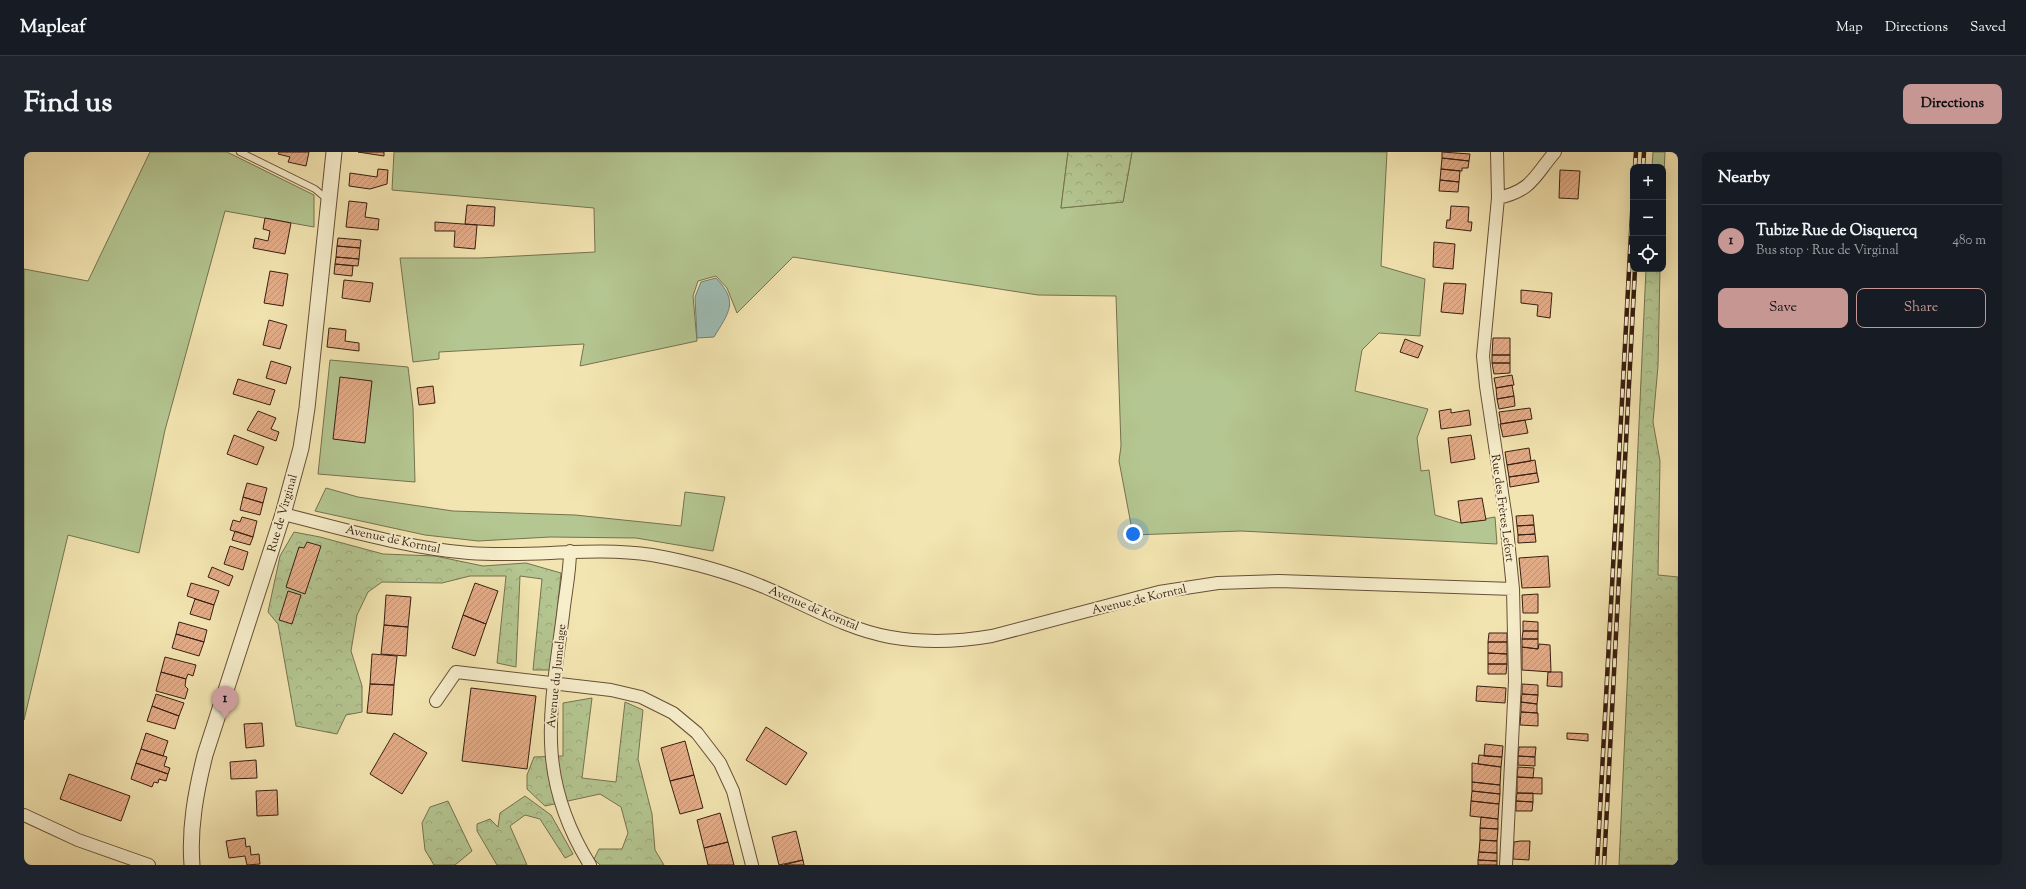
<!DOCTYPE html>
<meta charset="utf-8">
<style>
:root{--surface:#171b24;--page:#20242c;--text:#f1f3f6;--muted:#9ea1a6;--line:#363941;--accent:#c59692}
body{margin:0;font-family:"Sorts Mill Goudy",serif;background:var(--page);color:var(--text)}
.controls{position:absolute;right:12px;top:12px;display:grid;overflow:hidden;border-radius:8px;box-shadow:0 4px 16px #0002}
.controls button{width:36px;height:36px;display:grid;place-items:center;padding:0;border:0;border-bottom:1px solid var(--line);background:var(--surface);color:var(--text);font:20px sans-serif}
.you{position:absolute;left:1109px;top:382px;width:14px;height:14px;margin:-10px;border:3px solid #fff;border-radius:50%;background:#1a73e8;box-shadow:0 0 0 6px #1a73e833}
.badge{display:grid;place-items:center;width:26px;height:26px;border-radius:50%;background:var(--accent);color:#111;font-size:13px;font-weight:700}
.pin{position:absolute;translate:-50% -33px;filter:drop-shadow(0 1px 2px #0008)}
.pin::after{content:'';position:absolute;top:21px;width:14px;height:12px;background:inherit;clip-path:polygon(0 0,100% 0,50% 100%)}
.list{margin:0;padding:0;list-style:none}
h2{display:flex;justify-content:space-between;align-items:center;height:52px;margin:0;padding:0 16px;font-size:17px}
h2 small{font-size:13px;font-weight:400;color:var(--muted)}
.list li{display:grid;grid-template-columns:26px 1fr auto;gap:12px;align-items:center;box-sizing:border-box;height:72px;padding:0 16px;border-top:1px solid var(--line)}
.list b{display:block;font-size:15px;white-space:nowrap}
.list p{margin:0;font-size:13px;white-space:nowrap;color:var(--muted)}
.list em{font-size:13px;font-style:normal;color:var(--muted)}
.actions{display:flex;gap:8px;padding:12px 16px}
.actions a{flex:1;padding:9px 0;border:1px solid var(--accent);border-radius:8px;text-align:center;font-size:14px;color:var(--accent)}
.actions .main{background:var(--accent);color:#111}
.icon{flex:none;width:22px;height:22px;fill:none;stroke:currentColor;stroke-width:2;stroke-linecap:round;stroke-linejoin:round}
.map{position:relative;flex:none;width:1654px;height:713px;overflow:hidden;border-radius:8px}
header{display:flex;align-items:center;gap:24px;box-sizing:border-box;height:56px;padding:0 20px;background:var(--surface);border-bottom:1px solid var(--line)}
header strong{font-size:19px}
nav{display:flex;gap:22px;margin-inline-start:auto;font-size:14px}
.intro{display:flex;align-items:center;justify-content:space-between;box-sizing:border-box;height:96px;padding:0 24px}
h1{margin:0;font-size:28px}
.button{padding:10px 18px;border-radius:8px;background:var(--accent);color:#111;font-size:14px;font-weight:700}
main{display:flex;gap:24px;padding:0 24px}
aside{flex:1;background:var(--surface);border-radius:8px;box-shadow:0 4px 16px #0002}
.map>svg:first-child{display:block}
.green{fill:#b4c691;stroke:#767250}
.forest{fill:url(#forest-crowns);stroke:#767250}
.water{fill:#9ebdb5;stroke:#757d73}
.building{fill:url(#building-hatch);stroke:#381e10}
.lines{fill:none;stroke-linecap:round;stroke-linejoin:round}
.service-casing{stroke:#675038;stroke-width:8}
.minor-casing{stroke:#675038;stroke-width:14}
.tertiary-casing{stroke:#675038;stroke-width:17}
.service{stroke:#f7eecc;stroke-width:6}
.minor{stroke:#f7eecc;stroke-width:12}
.tertiary{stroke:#f7eecc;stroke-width:15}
.rail-casing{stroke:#381e10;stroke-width:4.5}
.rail{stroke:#f7eecc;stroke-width:3;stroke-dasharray:9;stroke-linecap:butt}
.labels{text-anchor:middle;stroke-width:4;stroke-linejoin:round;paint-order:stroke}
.street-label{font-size:12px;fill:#381e10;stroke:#f7eecc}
</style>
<header>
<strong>Mapleaf</strong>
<nav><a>Map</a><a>Directions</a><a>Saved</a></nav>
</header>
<div class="intro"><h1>Find us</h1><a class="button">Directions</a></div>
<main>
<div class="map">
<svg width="1654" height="713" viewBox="0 0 1654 713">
<defs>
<pattern id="forest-crowns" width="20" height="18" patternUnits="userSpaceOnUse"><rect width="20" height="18" fill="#b4c691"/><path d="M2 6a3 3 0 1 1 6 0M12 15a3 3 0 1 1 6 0" fill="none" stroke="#9caa7c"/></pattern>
<pattern id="building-hatch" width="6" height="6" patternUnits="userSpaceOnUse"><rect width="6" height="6" fill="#e4ad89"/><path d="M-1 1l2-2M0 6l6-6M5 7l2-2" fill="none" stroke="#c49475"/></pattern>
</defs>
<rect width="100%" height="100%" fill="#f3e5b1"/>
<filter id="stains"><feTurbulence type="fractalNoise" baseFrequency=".005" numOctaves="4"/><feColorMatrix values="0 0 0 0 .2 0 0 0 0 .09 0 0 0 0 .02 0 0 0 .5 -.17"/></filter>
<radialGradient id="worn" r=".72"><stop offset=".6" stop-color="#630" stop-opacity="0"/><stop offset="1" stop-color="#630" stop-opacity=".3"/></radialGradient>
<path class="green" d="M 126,0 L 203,0 L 290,43 L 290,75 L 201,59 L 141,278 L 115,401 L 44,383 L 0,568 L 0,117 L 64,129 Z
M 370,0 L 1044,0 L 1037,56 L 1099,50 L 1108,0 L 1363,0 L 1357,114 L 1401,127 L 1396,184 L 1355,181 L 1338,198 L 1331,239 L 1404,257 L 1393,286 L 1397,319 L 1405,318 L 1411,363 L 1437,371 L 1471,365 L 1473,392 L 1217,379 L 1109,383 L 1095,309 L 1097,294 L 1092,144 L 1014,143 L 769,105 L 713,161 L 703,136 L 692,124 L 674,129 L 669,144 L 673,189 L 556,214 L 560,192 L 415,200 L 415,207 L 389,210 L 376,106 L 456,106 L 571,100 L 570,56 L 368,38 Z
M 306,208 L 384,215 L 389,256 L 391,330 L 294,322 Z
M 302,336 L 334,345 L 429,359 L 551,363 L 657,374 L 661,340 L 701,345 L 689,399 L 612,386 L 526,385 L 454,389 L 401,383 L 291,359 Z"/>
<path class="forest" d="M 1044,0 L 1108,0 L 1099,50 L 1037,56 Z
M 1629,0 L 1641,0 L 1639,44 L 1639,15 L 1628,15 Z
M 1622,117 L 1636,117 L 1634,214 L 1629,270 L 1636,309 L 1634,423 L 1654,425 L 1654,713 L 1595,713 Z
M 270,380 L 296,385 L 359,402 L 411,404 L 459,414 L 502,411 L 537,421 L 527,518 L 509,518 L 518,427 L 496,424 L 492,515 L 473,511 L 482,424 L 446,424 L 418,431 L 358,430 L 344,440 L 333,463 L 327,499 L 338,534 L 338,560 L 322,563 L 313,582 L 272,574 L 254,472 L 244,460 L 256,404 Z
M 568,546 L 558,626 L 592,630 L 601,550 L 619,558 L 614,607 L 628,662 L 631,698 L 640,713 L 576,713 L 570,707 L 575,697 L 598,697 L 604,681 L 597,655 L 576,642 L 521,654 L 503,637 L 503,623 L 510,605 L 539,604 L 539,551 Z
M 501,644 L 527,663 L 549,702 L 541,706 L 516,667 L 501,663 L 486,674 L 503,713 L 473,713 L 453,679 L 453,672 L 466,667 L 474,675 L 476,661 Z
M 424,649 L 448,699 L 431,713 L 410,713 L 401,698 L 398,671 L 406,655 Z"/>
<path class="water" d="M 692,126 C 715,150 705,160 690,185 L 673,186 L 671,145 L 677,130 Z"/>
<path class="building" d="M 255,0 L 285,0 L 282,14 L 264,10 L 266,5 L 254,2 Z
M 334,0 L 360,0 L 360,4 Z
M 1418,0 L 1446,2 L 1445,9 L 1418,6 Z
M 1418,6 L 1445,9 L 1444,16 L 1438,16 L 1438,19 L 1417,17 Z
M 354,17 L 364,18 L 363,32 L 346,37 L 325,34 L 326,21 L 353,25 Z
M 1417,17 L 1436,19 L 1435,30 L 1416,28 Z
M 1536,18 L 1556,19 L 1554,47 L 1535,46 Z
M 1416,28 L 1435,30 L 1434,40 L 1415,39 Z
M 325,49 L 343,51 L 341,65 L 355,67 L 354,78 L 322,75 Z
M 443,53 L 471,55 L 470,74 L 441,72 Z
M 1427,54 L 1445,55 L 1444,70 L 1448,70 L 1447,79 L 1422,76 L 1423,68 L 1426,68 Z
M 241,66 L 267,71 L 261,102 L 229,96 L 231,86 L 244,89 L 246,79 L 239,77 Z
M 411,70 L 453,73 L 451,97 L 430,95 L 431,79 L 411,79 Z
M 314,86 L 337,88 L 336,96 L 313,94 Z
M 1410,90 L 1431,92 L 1429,117 L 1409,115 Z
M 313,94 L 336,96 L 335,107 L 312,105 Z
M 312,105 L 335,107 L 334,114 L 311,112 Z
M 311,112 L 329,114 L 328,124 L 310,122 Z
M 246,119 L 264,122 L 259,154 L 240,151 Z
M 320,128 L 349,131 L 346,150 L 318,146 Z
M 1420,131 L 1442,132 L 1439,162 L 1417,160 Z
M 1497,138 L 1528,141 L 1526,166 L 1513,164 L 1514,153 L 1497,151 Z
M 245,168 L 263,173 L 256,197 L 239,193 Z
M 305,176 L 322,178 L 321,189 L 335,191 L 335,199 L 303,195 Z
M 1469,186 L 1486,186 L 1486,203 L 1468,203 Z
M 1381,187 L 1399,194 L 1394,206 L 1376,200 Z
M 1468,203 L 1486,203 L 1486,211 L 1468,211 Z
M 247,209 L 267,215 L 262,232 L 242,226 Z
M 1468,211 L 1486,211 L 1486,221 L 1470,222 Z
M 1488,223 L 1490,233 L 1472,236 L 1470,226 Z
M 316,225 L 348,229 L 341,291 L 309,287 Z
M 214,227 L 251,238 L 246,253 L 209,242 Z
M 1488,233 L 1490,244 L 1473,247 L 1472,236 Z
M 409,234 L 411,251 L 395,253 L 393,236 Z
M 1490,244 L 1491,254 L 1475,257 L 1473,247 Z
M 1506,256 L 1508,267 L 1477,272 L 1475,260 Z
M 1427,257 L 1427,261 L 1445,258 L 1447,273 L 1417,277 L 1415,259 Z
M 234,259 L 252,266 L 247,277 L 255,280 L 252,289 L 223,278 Z
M 1501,268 L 1504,281 L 1479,285 L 1476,272 Z
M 210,283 L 240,295 L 233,313 L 203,302 Z
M 1447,283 L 1451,307 L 1427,311 L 1424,286 Z
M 1505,296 L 1507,309 L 1483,313 L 1481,300 Z
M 1511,308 L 1513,321 L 1485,325 L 1483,313 Z
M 1513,321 L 1515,330 L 1486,335 L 1485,325 Z
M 223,331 L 243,336 L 239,351 L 219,345 Z
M 219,345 L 239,351 L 236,363 L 216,358 Z
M 1458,346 L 1462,368 L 1437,371 L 1434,349 Z
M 1509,363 L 1510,373 L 1493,374 L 1492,364 Z
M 218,365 L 233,369 L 229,385 L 206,378 L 209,368 L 216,370 Z
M 1510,373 L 1511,382 L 1494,383 L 1493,374 Z
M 211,379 L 229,385 L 226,393 L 208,388 Z
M 1511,382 L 1512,390 L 1494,391 L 1494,383 Z
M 283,390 L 297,394 L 281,442 L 262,435 L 275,395 L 280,396 Z
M 206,394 L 224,400 L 219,418 L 200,412 Z
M 1524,404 L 1526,435 L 1498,436 L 1495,406 Z
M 188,415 L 209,424 L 205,434 L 184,425 Z
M 167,431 L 195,439 L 190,453 L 163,444 Z
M 451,431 L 474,439 L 462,472 L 439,463 Z
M 264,439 L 277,443 L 268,472 L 255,468 Z
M 1514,442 L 1514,461 L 1499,461 L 1498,443 Z
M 362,443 L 387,445 L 384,475 L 360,473 Z
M 171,447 L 190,453 L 186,468 L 166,462 Z
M 439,463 L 462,472 L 451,504 L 428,496 Z
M 1499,469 L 1514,470 L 1514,479 L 1499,479 Z
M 155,470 L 183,478 L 180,490 L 152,482 Z
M 360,473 L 384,475 L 382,504 L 357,502 Z
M 1499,479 L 1514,479 L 1514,487 L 1498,487 Z
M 1465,481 L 1483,481 L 1483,490 L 1464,490 Z
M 152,482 L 180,490 L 175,504 L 148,496 Z
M 1498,487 L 1514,487 L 1514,497 L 1498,495 Z
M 1464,490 L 1483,490 L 1483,502 L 1464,501 Z
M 1515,492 L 1526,493 L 1527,520 L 1498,518 L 1498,495 L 1514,497 Z
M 1464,501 L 1483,502 L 1483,512 L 1464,512 Z
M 348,502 L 373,504 L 370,533 L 346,532 Z
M 141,505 L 172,513 L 169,524 L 164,522 L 162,527 L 137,520 Z
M 1464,512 L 1483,512 L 1482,522 L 1464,522 Z
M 137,520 L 162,527 L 161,534 L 164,537 L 161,547 L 132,539 Z
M 1524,520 L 1538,520 L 1538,535 L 1523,534 Z
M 346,532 L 370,533 L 368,563 L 343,561 Z
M 1498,532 L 1514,533 L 1514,543 L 1498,542 Z
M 1453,534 L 1482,536 L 1481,551 L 1452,549 Z
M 447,536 L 512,544 L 503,617 L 438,609 Z
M 132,542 L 160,551 L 155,564 L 128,554 Z
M 1498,542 L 1514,543 L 1513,552 L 1497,550 Z
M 1497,550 L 1513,552 L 1513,561 L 1497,560 Z
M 128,554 L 155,564 L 151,577 L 123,569 Z
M 1497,560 L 1514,561 L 1514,574 L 1496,573 Z
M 238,571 L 240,594 L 222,596 L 220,572 Z
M 742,575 L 783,601 L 762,633 L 722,608 Z
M 122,581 L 144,589 L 139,604 L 117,597 Z
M 370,581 L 403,601 L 378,642 L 346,622 Z
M 1543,581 L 1564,582 L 1564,589 L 1543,587 Z
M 661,589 L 670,623 L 646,629 L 637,596 Z
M 1461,592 L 1479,594 L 1478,605 L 1460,604 Z
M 1495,595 L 1512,595 L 1511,605 L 1494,604 Z
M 117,597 L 143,605 L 140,614 L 146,616 L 144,622 L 112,611 Z
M 1455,603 L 1478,605 L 1477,615 L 1454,612 Z
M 1494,604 L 1511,605 L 1511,614 L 1494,613 Z
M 232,608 L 233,626 L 207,627 L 206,610 Z
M 112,611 L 144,622 L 142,629 L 135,627 L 134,631 L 130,630 L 128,635 L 107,627 Z
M 1448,611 L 1477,615 L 1476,633 L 1448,630 Z
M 1494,615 L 1510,616 L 1509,626 L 1493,625 Z
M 45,622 L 106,644 L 97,669 L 36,647 Z
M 670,623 L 679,656 L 656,662 L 646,629 Z
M 1493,625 L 1518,626 L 1518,642 L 1493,641 Z
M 1448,630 L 1476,633 L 1476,642 L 1448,639 Z
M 253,638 L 254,663 L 233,664 L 232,639 Z
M 1448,639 L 1476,642 L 1475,652 L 1447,649 Z
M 1493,641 L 1509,641 L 1509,650 L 1492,649 Z
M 1447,649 L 1475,652 L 1474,667 L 1446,664 Z
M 1492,649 L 1509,650 L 1508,659 L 1492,659 Z
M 696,661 L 704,690 L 680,696 L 673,668 Z
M 1457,665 L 1474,667 L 1474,677 L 1456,676 Z
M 1456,676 L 1474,677 L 1473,689 L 1456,688 Z
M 772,679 L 779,708 L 755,713 L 748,685 Z
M 221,686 L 222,695 L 226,694 L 227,703 L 235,702 L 236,712 L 223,713 L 221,704 L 205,706 L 202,689 Z
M 1456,688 L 1473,689 L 1473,701 L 1455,700 Z
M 1496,689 L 1506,689 L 1505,708 L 1489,707 L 1490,690 Z
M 704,690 L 710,713 L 684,713 L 680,696 Z
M 1455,700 L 1473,701 L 1473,709 L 1454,708 Z
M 779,708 L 780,713 L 760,713 Z
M 1454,708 L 1473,709 L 1473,713 L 1454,713 Z"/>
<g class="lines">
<g class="service-casing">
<path id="service" d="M 216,0 L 291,37 L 304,48"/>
</g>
<g class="minor-casing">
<path id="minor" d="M 1473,0 L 1474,46 L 1459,204 L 1462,234 L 1482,367 L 1489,437 L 1491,529 L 1482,713
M 1474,46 C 1509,38 1510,24 1531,0
M 259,362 C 320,377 382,396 445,401 C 506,406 567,394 628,403 C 667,410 704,420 740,435 C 781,452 821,477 866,485 C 900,491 933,490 968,484 L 1135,440 L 1194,431 L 1255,429 L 1489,437
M 546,399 C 546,421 541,442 539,463 C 526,560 511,624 566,713
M 412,549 L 432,520 L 587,538 L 617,545 L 649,561 L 673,581 L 696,611 L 709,639 L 728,713
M 0,663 L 54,688 L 125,713"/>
</g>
<g class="tertiary-casing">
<path id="tertiary" d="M 168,713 C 165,676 172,639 181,603 L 259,362 L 277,296 L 283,256 L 310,0"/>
</g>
<use href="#service" class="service"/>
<use href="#minor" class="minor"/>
<use href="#tertiary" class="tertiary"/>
<g class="rail-casing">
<path id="rail" d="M 1611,15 L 1612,0
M 1619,15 L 1620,0
M 1573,713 L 1609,44
M 1580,713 L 1611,117"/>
</g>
<use href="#rail" class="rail"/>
</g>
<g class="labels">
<g class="street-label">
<text transform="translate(1479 356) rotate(82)" y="4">Rue des Frères Lefort</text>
<text transform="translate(258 361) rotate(-74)" y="4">Rue de Virginal</text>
<text transform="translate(369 387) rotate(12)" y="4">Avenue de Korntal</text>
<text transform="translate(1115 447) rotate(-13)" y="4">Avenue de Korntal</text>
<text transform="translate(790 456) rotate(23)" y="4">Avenue de Korntal</text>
<text transform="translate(532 524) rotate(-84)" y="4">Avenue du Jumelage</text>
</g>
</g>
<rect width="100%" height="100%" filter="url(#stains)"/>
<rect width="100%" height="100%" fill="url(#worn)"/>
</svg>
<div class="controls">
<button>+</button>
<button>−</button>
<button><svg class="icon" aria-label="locate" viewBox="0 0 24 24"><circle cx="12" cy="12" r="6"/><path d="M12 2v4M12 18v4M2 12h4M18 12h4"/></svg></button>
</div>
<div class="you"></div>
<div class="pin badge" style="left:201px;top:567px">1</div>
</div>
<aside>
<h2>Nearby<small></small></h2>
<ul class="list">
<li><span class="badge">1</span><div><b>Tubize Rue de Oisquercq</b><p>Bus stop · Rue de Virginal</p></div><em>480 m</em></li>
</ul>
<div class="actions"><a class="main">Save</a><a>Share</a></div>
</aside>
</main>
